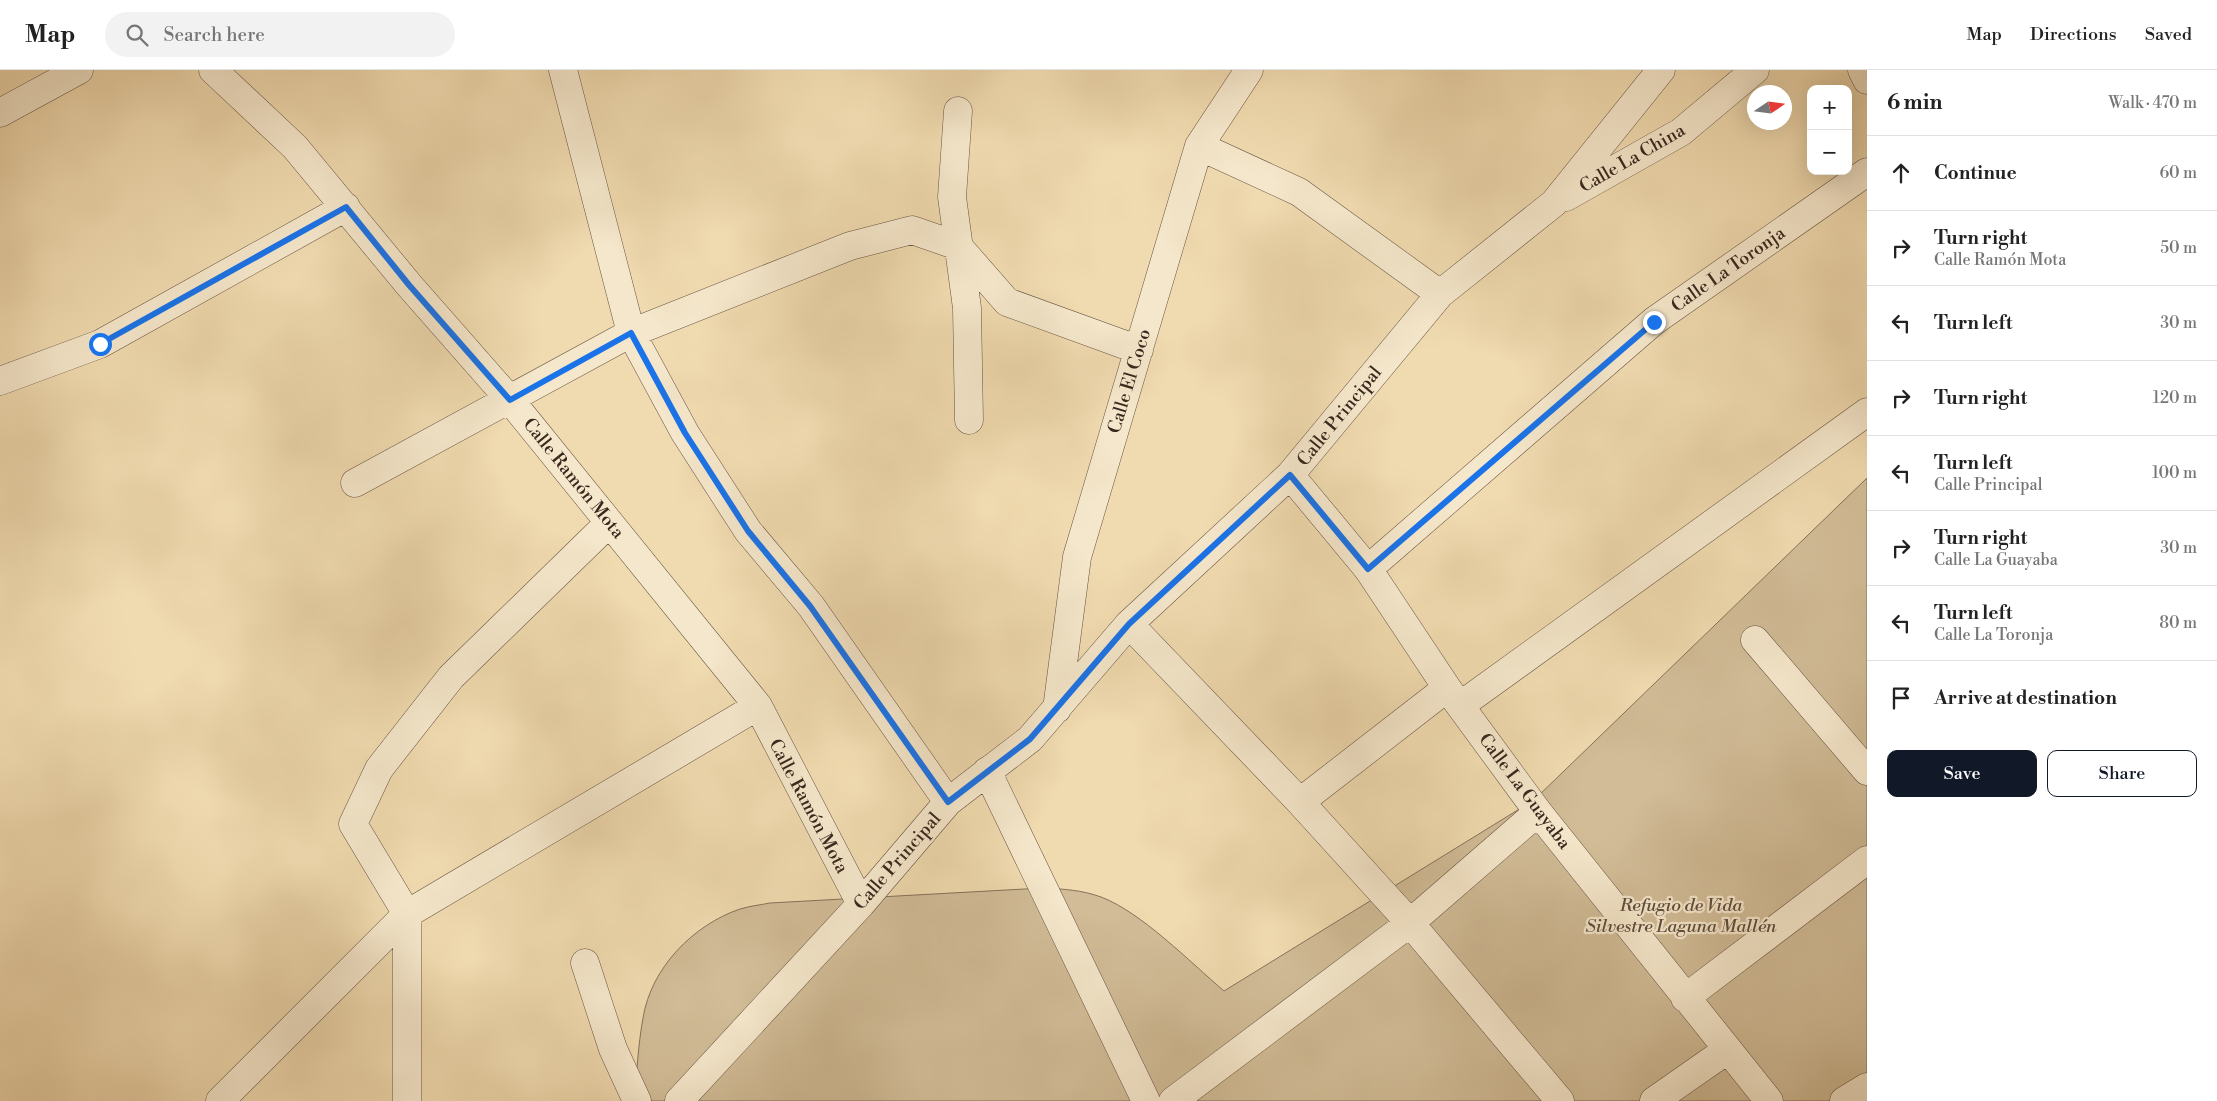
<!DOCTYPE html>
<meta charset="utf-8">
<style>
:root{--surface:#fff;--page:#f2f2f2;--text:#222;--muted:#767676;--line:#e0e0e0;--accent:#111827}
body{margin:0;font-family:"Libre Bodoni",serif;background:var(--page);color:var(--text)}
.controls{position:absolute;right:15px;top:15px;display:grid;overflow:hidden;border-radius:10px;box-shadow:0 5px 20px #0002}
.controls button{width:45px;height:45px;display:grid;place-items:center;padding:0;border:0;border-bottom:1px solid var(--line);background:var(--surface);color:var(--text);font:25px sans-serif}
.compass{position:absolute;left:1747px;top:15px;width:45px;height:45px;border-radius:50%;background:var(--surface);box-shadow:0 5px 20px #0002;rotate:77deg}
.stop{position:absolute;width:15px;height:15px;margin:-11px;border:4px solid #1a73e8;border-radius:50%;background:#fff}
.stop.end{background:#1a73e8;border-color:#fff;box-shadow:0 1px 5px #0008}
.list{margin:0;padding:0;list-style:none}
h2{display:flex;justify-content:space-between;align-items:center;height:65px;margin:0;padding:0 20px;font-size:21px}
h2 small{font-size:16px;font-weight:400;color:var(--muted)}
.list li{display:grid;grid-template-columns:32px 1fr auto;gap:15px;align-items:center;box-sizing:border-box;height:75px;padding:0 20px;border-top:1px solid var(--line)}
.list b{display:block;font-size:19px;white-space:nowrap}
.list p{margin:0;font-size:16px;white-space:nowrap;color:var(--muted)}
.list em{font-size:16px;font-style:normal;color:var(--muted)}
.actions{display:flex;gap:10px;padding:15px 20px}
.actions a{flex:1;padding:11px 0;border:1px solid var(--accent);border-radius:10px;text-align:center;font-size:18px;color:var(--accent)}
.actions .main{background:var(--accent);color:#fff}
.icon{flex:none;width:28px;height:28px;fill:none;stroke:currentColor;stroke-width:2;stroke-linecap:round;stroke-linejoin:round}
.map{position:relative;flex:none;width:1867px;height:1031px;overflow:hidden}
header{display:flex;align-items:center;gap:30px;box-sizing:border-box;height:70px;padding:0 25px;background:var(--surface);border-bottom:1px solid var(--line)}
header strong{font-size:24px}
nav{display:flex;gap:28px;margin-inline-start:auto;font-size:18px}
.search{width:350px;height:45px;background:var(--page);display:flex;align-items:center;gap:12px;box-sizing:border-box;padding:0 18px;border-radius:28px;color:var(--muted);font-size:19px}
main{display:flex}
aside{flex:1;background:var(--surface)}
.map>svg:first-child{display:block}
.green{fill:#d1bc97;stroke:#85725b}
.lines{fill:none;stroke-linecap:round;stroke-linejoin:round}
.minor-casing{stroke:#675443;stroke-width:29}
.minor{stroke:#f5e7cb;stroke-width:28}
.route{stroke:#1a73e8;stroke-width:6}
.labels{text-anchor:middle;stroke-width:4.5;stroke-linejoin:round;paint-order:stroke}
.street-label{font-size:18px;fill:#39281f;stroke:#f5e7cb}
.park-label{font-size:18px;font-style:italic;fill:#5f4d3d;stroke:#f5e7cb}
</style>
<header>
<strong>Map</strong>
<div class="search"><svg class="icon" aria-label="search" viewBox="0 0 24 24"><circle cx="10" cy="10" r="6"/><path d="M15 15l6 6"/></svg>Search here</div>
<nav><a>Map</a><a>Directions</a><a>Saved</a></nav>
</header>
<main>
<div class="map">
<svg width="1867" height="1031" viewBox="0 0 1867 1031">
<rect width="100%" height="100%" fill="#f0daaf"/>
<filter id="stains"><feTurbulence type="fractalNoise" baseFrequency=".004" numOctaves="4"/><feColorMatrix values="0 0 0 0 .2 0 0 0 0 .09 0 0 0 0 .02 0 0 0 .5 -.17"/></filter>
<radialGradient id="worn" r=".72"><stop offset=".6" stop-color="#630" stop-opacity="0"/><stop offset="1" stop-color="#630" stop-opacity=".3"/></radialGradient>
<path class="green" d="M 1867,408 L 1867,1031 L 634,1031 C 637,1003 638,975 643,948 C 651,898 693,855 740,839 C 750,836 760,835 770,833 L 1043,818 C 1063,819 1082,820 1101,827 C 1141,842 1190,892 1224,921 L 1534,730 Z"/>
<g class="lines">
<g class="minor-casing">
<path id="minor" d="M 213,0 L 295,77 L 409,215 L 510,330 L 758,636 L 861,834
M 563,0 L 631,263 L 685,363 L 748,461 L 811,536 L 948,732
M 1862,0 L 1867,10
M 958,41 L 952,127 L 967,238 L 969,350
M 0,43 L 79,0
M 1199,76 L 1299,122 L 1440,224
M 1566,127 L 1681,62 L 1755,0
M 0,311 L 100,274 L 346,137
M 1290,405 L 1368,499 L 1447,618 L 1538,742 L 1769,1031
M 355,413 L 631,263 L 850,176 L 912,160 L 958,176 L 1007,232 L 1139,280
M 1368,499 L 1654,251 L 1867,102
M 1129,554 L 1300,732 L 1410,853 L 1560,1031
M 1755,570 L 1867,701
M 1461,635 L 1867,342
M 1057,639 L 1077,487 L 1199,76 L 1249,0
M 987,701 L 1146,1031
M 1300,732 L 1447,618
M 585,893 L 613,979 L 637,1031
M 1685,928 L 1867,790
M 220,1031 L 407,844 L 758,636
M 407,1031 L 407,844 L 353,754 L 379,699 L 451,607 L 609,453
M 679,1031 L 861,834 L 948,732 L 1030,669 L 1129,554 L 1290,405 L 1440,224 L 1554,133 L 1661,0
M 1173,1031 L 1410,853 L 1538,742
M 1654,1031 L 1727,980
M 1844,1031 L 1867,1017"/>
</g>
<use href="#minor" class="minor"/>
</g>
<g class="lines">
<path class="route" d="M 100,274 L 346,137 L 409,215 L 510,330 L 631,263 L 685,363 L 748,461 L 810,536 L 948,732 L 1030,669 L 1129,554 L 1290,405 L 1368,499 L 1654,252"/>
</g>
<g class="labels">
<g class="street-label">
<text transform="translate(1632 88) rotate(-30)" y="6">Calle La China</text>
<text transform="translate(1728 199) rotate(-35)" y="6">Calle La Toronja</text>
<text transform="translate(1129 311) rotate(-73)" y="6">Calle El Coco</text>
<text transform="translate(1339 346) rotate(-51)" y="6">Calle Principal</text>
<text transform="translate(574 408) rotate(51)" y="6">Calle Ramón Mota</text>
<text transform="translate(1525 721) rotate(53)" y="6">Calle La Guayaba</text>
<text transform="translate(809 736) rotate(62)" y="6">Calle Ramón Mota</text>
<text transform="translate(897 791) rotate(-49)" y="6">Calle Principal</text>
</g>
<g class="park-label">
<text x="1681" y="841">Refugio de Vida<tspan x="1681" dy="21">Silvestre Laguna Mallén</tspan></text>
</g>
</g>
<rect width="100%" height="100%" filter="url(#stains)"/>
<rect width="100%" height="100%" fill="url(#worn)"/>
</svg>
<div class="controls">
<button>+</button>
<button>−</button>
</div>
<svg class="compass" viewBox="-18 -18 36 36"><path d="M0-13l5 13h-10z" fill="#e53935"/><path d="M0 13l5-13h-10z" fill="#767676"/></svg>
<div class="stop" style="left:100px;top:274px"></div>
<div class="stop end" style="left:1654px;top:252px"></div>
</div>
<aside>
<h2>6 min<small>Walk · 470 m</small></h2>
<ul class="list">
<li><svg class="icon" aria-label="ahead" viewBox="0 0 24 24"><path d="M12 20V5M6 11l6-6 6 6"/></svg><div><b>Continue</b></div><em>60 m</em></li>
<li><svg class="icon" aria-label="right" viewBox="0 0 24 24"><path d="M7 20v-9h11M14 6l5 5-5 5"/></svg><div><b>Turn right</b><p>Calle Ramón Mota</p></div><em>50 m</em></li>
<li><svg class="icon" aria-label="left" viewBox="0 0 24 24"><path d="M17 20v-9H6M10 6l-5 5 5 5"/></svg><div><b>Turn left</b></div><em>30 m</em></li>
<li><svg class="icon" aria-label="right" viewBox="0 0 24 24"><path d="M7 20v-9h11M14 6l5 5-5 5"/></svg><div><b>Turn right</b></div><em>120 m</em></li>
<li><svg class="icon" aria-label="left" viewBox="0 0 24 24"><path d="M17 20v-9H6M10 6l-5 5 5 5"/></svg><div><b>Turn left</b><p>Calle Principal</p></div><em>100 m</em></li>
<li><svg class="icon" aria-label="right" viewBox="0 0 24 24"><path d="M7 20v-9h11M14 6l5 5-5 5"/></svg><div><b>Turn right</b><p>Calle La Guayaba</p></div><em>30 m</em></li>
<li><svg class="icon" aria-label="left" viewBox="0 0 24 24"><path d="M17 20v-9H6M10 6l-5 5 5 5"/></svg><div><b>Turn left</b><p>Calle La Toronja</p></div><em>80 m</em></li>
<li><svg class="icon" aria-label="arrive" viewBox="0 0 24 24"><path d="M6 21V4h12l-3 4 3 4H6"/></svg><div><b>Arrive at destination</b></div></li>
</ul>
<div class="actions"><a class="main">Save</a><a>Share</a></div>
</aside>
</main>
